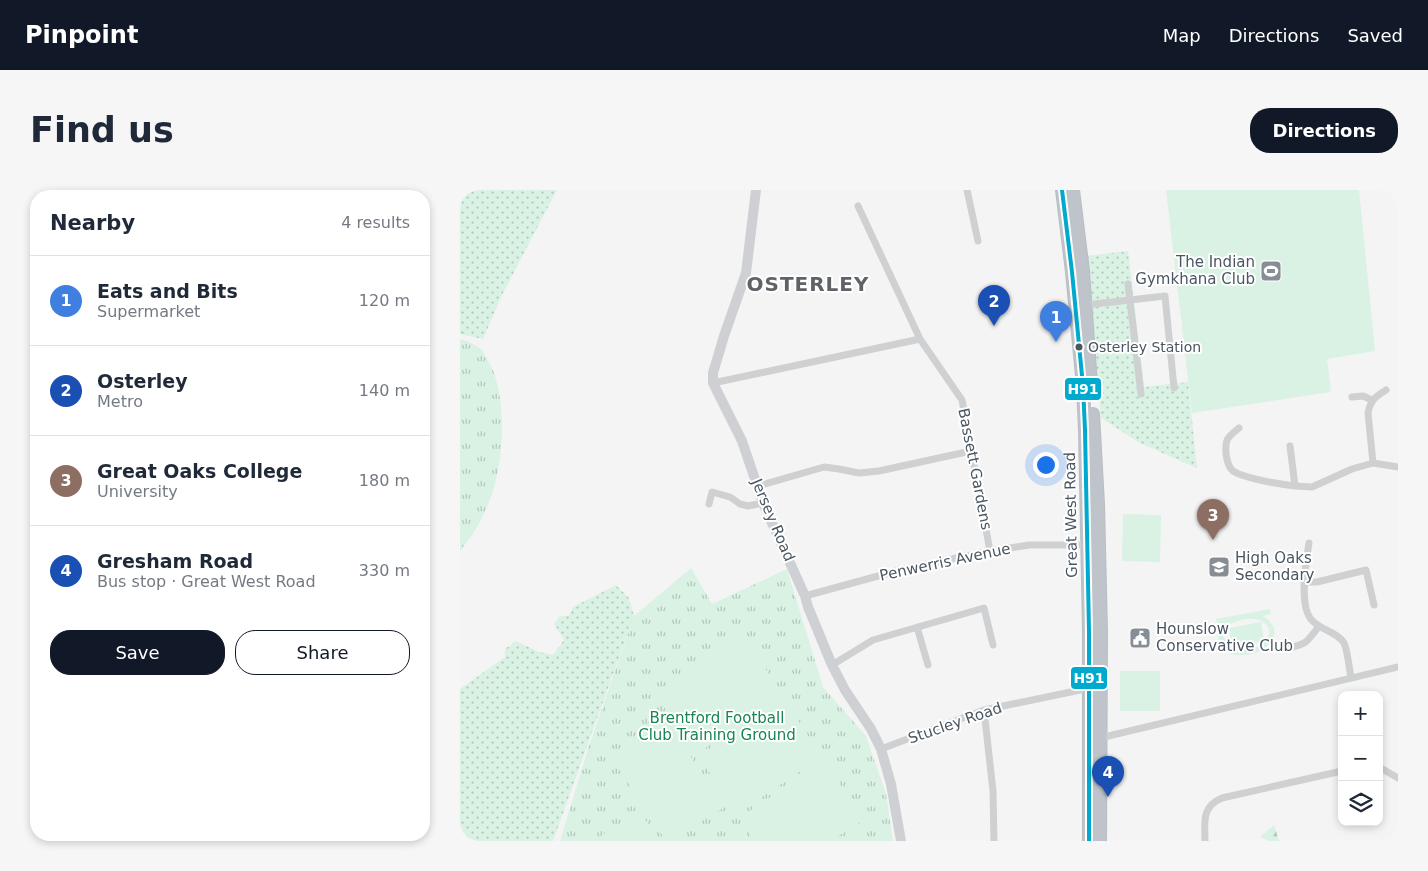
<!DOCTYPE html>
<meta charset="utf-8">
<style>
:root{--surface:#fff;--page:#f6f6f7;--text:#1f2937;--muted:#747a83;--line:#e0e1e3;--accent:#111827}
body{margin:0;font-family:"DejaVu Sans",sans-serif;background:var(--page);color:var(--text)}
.controls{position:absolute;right:15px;bottom:15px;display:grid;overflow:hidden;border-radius:10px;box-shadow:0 2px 8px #0003}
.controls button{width:45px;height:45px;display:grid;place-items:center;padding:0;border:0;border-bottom:1px solid var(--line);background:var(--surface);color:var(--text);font:25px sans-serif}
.you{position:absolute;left:585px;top:274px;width:18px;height:18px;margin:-12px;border:4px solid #fff;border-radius:50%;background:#1a73e8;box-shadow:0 0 0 8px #1a73e833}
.badge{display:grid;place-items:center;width:32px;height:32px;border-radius:50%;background:var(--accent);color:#fff;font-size:16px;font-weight:700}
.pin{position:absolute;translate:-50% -41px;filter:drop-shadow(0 1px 2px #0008)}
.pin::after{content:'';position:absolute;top:26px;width:18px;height:15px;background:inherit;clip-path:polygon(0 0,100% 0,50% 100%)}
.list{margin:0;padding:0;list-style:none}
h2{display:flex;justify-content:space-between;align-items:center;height:65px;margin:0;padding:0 20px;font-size:21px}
h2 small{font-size:16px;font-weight:400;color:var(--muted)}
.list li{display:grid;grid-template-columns:32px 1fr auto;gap:15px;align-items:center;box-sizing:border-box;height:90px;padding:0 20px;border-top:1px solid var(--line)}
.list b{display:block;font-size:19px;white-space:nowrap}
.list p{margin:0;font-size:16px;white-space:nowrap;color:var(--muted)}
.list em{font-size:16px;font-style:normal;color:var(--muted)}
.actions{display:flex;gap:10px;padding:15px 20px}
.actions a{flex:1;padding:11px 0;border:1px solid var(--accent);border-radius:20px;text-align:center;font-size:18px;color:var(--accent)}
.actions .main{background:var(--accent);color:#fff}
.icon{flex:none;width:28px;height:28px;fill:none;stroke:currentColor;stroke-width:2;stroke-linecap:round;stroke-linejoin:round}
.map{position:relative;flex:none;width:938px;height:651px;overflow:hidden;border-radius:20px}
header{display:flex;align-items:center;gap:30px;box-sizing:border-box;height:70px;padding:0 25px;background:var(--accent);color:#fff}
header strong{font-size:24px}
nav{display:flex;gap:28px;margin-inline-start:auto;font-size:18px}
.intro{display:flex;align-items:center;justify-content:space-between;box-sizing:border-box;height:120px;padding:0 30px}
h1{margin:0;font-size:35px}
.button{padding:12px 22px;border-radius:20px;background:var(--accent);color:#fff;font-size:18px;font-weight:700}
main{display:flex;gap:30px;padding:0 30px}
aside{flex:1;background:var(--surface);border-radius:20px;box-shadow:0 2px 8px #0003}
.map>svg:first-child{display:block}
.grass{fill:url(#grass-dots)}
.forest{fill:url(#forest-firs)}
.park{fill:url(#park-tufts)}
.garden{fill:#d9f2e3;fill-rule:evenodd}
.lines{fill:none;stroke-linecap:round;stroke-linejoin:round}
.highway-casing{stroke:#b9bec3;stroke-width:14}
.street{stroke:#ced0d2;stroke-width:7}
.secondary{stroke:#ced0d4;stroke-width:10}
.highway{stroke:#bec4c9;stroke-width:12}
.bus-1-casing{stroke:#fff;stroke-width:8}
.bus-1{stroke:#00a9ce;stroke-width:4}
.bus-dot{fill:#4a5661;stroke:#fff;stroke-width:2}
.labels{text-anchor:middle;stroke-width:4;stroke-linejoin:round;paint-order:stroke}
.bus-label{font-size:14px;fill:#4a5661;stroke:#fff;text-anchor:start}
.poi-label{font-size:15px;fill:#4a5661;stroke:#fff;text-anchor:start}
.street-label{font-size:15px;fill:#4a5661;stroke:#fff}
.park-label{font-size:15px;fill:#17864f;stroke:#fff}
.district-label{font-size:20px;font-weight:bold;letter-spacing:1px;fill:#5f6368;stroke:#fff}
.line-badge{stroke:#fff;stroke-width:2}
.badge-label{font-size:14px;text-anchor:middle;font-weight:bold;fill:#fff}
</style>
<header>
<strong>Pinpoint</strong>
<nav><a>Map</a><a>Directions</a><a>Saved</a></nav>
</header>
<div class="intro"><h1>Find us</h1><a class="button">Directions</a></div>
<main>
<aside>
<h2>Nearby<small>4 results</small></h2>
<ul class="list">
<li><span class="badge" style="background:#3f7fe0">1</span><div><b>Eats and Bits</b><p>Supermarket</p></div><em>120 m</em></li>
<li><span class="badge" style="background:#1a4fb4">2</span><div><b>Osterley</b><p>Metro</p></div><em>140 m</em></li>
<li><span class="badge" style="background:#8d6e63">3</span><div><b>Great Oaks College</b><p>University</p></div><em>180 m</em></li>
<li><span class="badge" style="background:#1a4fb4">4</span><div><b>Gresham Road</b><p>Bus stop · Great West Road</p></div><em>330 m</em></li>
</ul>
<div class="actions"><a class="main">Save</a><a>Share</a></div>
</aside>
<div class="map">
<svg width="938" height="651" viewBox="0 0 938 651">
<defs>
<pattern id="grass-dots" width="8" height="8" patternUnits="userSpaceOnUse" patternTransform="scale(1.25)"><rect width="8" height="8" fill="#d9f2e3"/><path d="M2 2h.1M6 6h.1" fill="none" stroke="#b2c7bb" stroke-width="1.8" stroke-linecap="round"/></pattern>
<pattern id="forest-firs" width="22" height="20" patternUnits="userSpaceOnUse" patternTransform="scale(1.25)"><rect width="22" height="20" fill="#d9f2e3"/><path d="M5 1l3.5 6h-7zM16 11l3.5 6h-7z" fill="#b2c7bb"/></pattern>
<pattern id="park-tufts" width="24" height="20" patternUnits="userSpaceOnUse" patternTransform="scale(1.25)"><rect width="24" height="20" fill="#d9f2e3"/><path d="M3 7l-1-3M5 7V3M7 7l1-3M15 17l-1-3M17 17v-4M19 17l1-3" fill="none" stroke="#b2c7bb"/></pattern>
</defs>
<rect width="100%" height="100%" fill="#f4f4f4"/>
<path class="grass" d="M 0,0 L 97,0 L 43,103 L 23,149 L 0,144 Z
M 668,61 L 684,197 L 728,192 L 737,278 L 680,253 L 641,228 L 626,66 Z
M 156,395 L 169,408 L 174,426 L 93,651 L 0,651 L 0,499 L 45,467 L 45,459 L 56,451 L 79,462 L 93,465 L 104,450 L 94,434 L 100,426 L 109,426 L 113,417 Z"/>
<path class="forest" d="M 814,635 L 819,651 L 810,651 L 800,647 Z"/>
<path class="park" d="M 0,149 C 6,150 16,155 21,159 C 23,161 25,166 27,169 C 48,201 44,269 32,304 C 25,325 14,344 0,361 Z
M 231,378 L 252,414 L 327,379 L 363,497 L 406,546 L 426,604 L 433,651 L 100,651 L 128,559 L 174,426 Z"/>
<path class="garden" d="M 706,0 L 899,0 L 915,161 L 867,169 L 871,202 L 732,223 Z
M 663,324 L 701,325 L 700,372 L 662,371 Z
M 810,419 L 811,424 L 803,426 C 841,450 775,483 760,454 C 756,446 759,439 764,433 L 757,434 L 756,429 ZM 786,429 C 796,428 805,430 809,439 C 810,447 806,452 800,455 C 769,474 744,436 786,429 Z
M 801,432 L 804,451 L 772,457 L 769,438 Z
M 283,446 L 324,506 L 236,564 L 195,504 Z
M 660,481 L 700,481 L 700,521 L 660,521 Z
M 325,510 L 362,567 L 276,624 L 239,566 Z
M 207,529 L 263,618 L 209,651 L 206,651 L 150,566 Z
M 364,571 L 404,630 L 370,651 L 294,651 L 279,628 Z
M 180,621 L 199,651 L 133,651 Z"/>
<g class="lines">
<g class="highway-casing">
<path id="highway" d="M 602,0 L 612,82 L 623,196 L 625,240 L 629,441 L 629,651
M 613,0 L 623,81 L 631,194
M 633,224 L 638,314 L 641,442 L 640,651"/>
</g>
<path class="street" d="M 507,0 L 518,51
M 398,16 L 460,149 L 502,210 L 530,361
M 668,94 L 681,204
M 626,115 L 705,106 L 714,198
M 253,193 L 460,149
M 892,207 L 903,206 L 912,210
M 779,238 C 768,247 765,248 766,264 C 767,270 768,277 773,281 C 786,289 820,294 835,296 L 830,256
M 913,273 L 908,223 C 910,211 916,206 926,200
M 298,296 L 364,277 L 379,279 L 399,283 L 419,281 L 511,261
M 835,296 L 852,297 L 892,279 L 913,273 L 938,277
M 249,314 L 252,302 L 270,307 L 280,314 L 288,316 L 303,313
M 849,353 C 846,371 839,412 850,428 C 858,440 877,441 884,453 C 888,462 889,478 891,487
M 845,392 L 857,392 L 906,380 L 914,415
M 345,406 L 440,380 L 530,361 L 569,355 L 628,355
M 457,437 L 468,475
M 825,459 C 846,454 846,454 859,436
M 372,475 L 413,450 L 524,418 L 533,455
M 524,520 L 533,601 L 534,651
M 640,548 L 938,477
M 421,559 L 524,520 L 630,498
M 919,577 L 938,588
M 745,651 C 745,632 741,617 762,608 L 882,581"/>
<path class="secondary" d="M 296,0 L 286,83 L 264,146 L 253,183 L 253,193 L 282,251 L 303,313 L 345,406 L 348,417 L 372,475 L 385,500 L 411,539 L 421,559 L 431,594 L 441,651
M 936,651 L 938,649"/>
<use href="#highway" class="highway"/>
<g class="bus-1-casing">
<path id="bus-1" d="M 602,0 L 612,82 L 623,196 L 625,240 L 629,441 L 629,651"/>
</g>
<use href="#bus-1" class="bus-1"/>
</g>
<defs>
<g id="stadium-square" transform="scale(1.125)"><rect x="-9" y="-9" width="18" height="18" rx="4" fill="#868d94" stroke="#fff"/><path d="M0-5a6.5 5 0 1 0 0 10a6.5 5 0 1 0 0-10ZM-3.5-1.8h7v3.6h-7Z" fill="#fff"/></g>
<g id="school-square" transform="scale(1.125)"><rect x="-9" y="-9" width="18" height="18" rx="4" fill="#868d94" stroke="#fff"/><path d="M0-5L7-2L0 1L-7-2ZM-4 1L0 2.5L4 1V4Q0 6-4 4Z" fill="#fff"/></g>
<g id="civic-square" transform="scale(1.125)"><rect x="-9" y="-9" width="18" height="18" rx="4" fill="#868d94" stroke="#fff"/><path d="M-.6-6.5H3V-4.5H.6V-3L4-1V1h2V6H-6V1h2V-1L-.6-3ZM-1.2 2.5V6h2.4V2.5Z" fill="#fff"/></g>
</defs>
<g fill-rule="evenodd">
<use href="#stadium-square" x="811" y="81"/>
<use href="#school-square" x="759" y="377"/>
<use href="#civic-square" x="680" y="448"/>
</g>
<circle class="bus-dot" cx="619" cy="157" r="4.5"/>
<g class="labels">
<g class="bus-label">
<text x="628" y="162">Osterley Station</text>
</g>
<g class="poi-label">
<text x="795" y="77" text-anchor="end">The Indian<tspan x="795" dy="17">Gymkhana Club</tspan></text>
<text x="775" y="373">High Oaks<tspan x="775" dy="17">Secondary</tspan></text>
<text x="696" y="444">Hounslow<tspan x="696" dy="17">Conservative Club</tspan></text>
</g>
<g class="street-label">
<text transform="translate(515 279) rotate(79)" y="5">Bassett Gardens</text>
<text transform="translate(611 325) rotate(-91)" y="5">Great West Road</text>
<text transform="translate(313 330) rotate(67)" y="5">Jersey Road</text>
<text transform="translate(485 372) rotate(-12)" y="5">Penwerris Avenue</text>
<text transform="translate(495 533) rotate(-19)" y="5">Stucley Road</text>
</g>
<g class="park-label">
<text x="257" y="533">Brentford Football<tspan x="257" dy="17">Club Training Ground</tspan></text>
</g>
<g class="district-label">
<text x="348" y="101">OSTERLEY</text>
</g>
</g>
<g class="line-badge">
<rect x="604" y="187" width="38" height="24" rx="5" fill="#00a9ce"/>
<rect x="610" y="476" width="38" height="24" rx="5" fill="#00a9ce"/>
</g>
<g class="badge-label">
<text x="623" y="204">H91</text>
<text x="629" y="493">H91</text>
</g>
</svg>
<div class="controls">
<button>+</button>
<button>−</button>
<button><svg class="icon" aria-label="layers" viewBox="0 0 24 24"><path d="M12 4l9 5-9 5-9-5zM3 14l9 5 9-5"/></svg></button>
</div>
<div class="you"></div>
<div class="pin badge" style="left:596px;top:152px;background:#3f7fe0">1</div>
<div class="pin badge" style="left:534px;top:136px;background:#1a4fb4">2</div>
<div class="pin badge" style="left:753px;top:350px;background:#8d6e63">3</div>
<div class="pin badge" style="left:648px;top:607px;background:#1a4fb4">4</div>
</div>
</main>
